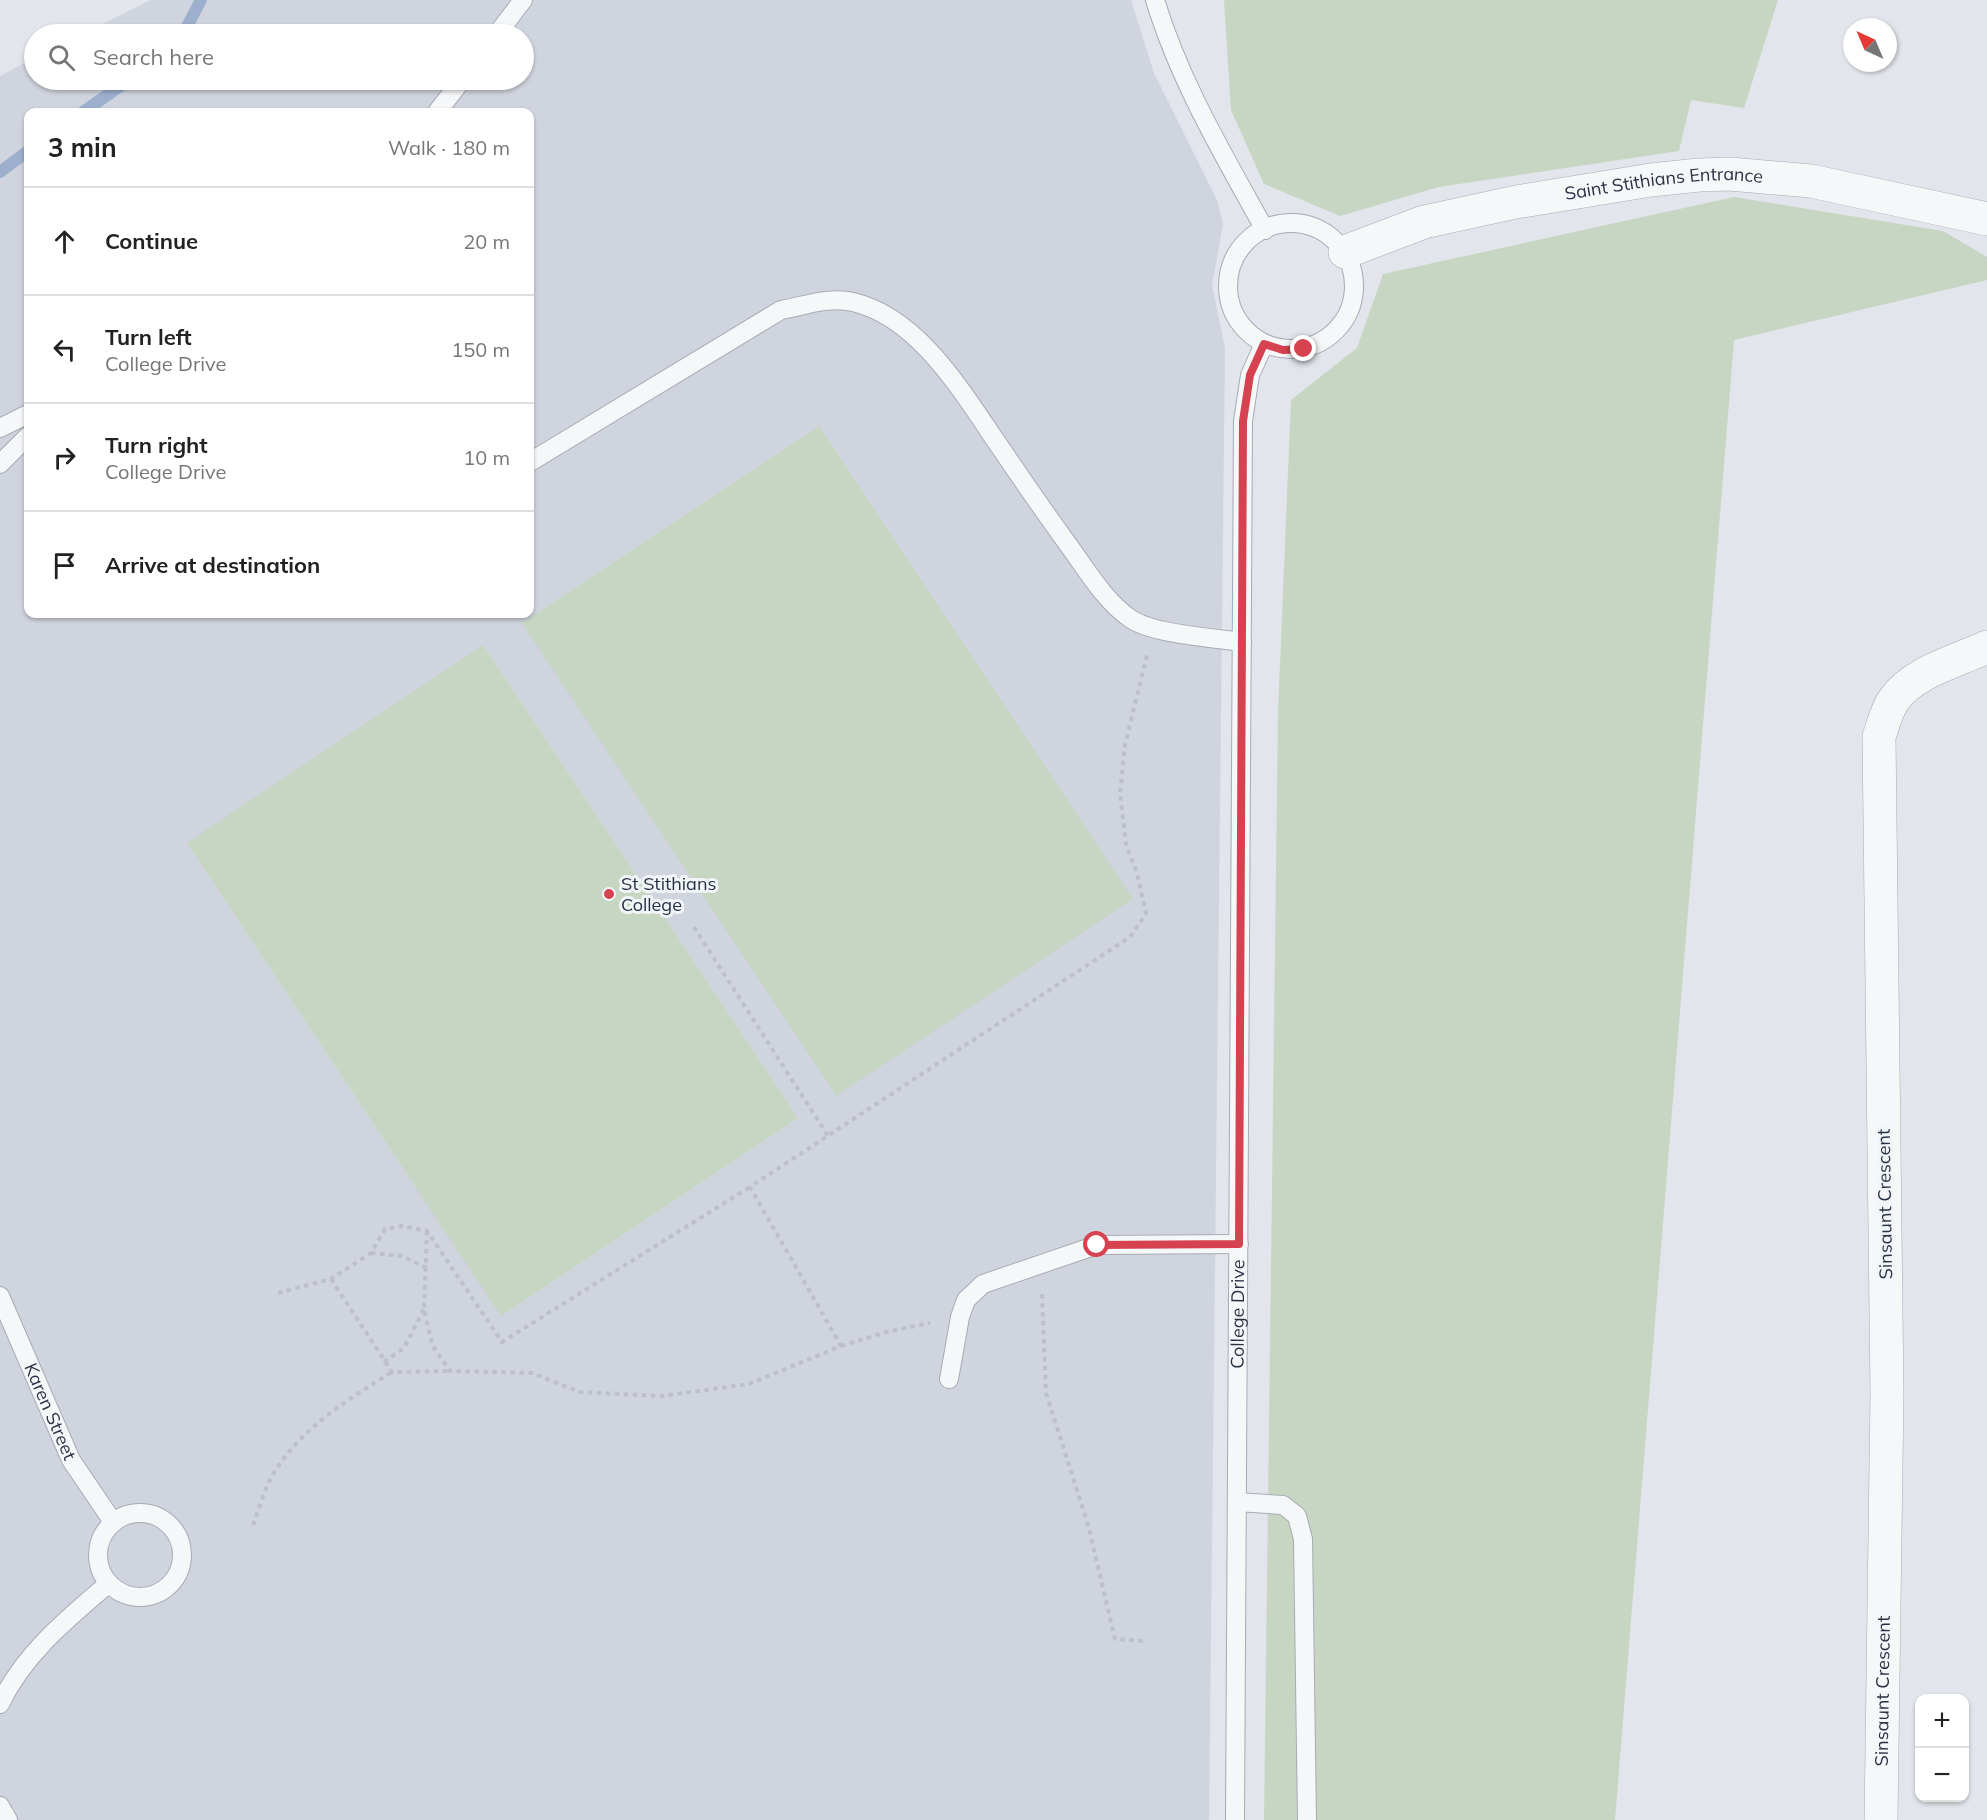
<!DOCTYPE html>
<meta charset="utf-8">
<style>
:root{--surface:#fff;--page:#f2f2f2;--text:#222;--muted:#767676;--line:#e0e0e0}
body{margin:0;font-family:Mulish,sans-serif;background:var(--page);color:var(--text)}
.controls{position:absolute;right:18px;bottom:18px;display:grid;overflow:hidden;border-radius:12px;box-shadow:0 2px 4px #0004}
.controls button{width:54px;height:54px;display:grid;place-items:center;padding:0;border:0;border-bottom:2px solid var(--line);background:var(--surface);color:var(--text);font:30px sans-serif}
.compass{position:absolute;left:1843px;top:18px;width:54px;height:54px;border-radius:50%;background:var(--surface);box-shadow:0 2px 4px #0004;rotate:316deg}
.stop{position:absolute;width:18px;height:18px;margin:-14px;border:4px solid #d6424f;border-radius:50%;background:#fff}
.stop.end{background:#d6424f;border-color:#fff;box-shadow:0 2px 6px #0008}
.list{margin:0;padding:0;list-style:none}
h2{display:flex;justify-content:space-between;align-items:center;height:78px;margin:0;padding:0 24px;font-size:26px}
h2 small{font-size:20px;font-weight:400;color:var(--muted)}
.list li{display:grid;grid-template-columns:39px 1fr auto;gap:18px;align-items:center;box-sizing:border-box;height:108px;padding:0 24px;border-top:2px solid var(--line)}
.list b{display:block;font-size:22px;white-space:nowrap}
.list p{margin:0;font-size:20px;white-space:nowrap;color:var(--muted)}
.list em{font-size:20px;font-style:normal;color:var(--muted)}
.icon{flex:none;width:33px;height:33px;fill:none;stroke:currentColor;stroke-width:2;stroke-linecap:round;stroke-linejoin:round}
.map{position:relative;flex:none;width:1987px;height:1820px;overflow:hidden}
.search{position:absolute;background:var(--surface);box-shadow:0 2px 4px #0004;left:24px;top:24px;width:510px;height:66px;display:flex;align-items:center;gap:15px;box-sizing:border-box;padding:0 21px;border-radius:33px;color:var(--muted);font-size:22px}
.panel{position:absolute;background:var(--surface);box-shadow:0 2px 4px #0004;left:24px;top:108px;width:510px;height:510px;border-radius:12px}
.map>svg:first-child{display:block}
.built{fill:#d0d4de;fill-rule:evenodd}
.green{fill:#c7d6c3}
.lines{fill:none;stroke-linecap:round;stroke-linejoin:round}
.stream{stroke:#9cb0cd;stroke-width:12}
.lane-casing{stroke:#a7abb6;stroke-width:20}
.street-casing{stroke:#a7abb6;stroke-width:34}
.path{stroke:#bdc0c7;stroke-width:4;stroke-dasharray:4.5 4.5;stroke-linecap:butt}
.lane{stroke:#f6f7f9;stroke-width:18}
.street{stroke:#f6f7f9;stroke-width:33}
.route{stroke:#d6424f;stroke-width:8}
.poi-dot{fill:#d6424f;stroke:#f2f5f8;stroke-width:2}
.labels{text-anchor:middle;stroke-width:6;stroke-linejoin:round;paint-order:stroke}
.street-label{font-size:18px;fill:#293145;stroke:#f2f5f8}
.poi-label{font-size:18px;fill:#293145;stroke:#f2f5f8;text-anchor:start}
</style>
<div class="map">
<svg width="1987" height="1820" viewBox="0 0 1987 1820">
<rect width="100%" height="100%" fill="#e2e5eb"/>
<path class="built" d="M 151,0 L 1131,0 L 1154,73 L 1217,200 L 1223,224 L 1212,285 L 1225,348 L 1209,1820 L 0,1820 L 0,76 L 34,58 L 34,80 L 524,80 L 524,34 L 82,34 ZM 28,112 L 530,112 L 530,614 L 28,614 Z"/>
<path class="green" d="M 1224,0 L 1778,0 L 1744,108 L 1691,100 L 1679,151 L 1439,187 L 1340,216 L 1264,184 L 1231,110 Z
M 1734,197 L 1943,231 L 1987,257 L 1987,280 L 1734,340 L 1615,1820 L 1264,1820 L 1278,712 L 1291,400 L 1357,348 L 1383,274 Z
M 819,426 L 1133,899 L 836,1096 L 522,623 Z
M 483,645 L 798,1118 L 501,1316 L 187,843 Z"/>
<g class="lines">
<path class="stream" d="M 183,34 L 201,0
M 83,112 L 129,80
M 0,172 L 28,151"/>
<g class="lane-casing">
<g id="lane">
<path d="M 1155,0 C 1180,82 1223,154 1265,230"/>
<path d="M 497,34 L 523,0"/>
<path d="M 437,112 L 462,80"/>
<circle cx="1291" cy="286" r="63"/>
<path d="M 0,428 L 28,414"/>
<path d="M 530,462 L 781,310 C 803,306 831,296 853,302 C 921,318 965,397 1002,450 C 1025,484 1048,517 1072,550 C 1089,574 1107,603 1131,619 C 1153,634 1214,638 1242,642"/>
<path d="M 0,464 L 28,436"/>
<path id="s1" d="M 0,1296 L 71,1460 L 113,1522"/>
<path d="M 949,1379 L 960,1317 L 966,1300 L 983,1284 L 1097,1245 L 1239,1244"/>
<path d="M 1237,1502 L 1283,1505 L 1297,1516 L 1303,1539 L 1307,1820"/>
<circle cx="140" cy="1555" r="42"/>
<path d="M 0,1704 C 24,1654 67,1619 108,1584"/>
<path d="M 0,1806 L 8,1820"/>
<path id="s2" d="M 1235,1820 L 1243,421 L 1250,375 L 1264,344"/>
</g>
</g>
<g class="street-casing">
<g id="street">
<path id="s3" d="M 1345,252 L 1424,222 L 1516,202 L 1651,180 L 1699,175 L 1730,174 L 1811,181 L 1987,219"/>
<path id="s4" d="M 1881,1820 L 1887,1394 L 1879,737 C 1883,725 1886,712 1893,701 C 1912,672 1957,661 1987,647"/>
</g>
</g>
<path class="path" d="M 694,927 L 828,1136
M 427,1231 L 424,1309 L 432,1345 L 450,1371 L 532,1373 L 580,1392 L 662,1396 L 749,1384 L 841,1346 L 750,1187 L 1130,937 L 1146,914 L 1137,873 L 1126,844 L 1120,793 L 1125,745 L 1147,655
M 371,1253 L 402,1256 L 427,1268
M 331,1279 L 392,1372 L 450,1371
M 278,1293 L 331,1279 L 371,1253 L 385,1229 L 402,1226 L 427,1231 L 502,1342 L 750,1187
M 1042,1294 L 1046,1393 L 1088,1525 L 1115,1639 L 1144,1641
M 841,1346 L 886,1332 L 930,1323
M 384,1362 L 404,1348 L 424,1309
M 253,1525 C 259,1510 263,1492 271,1478 C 298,1430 347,1400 392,1372"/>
<use href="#lane" class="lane"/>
<use href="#street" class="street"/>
</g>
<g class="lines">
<path class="route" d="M 1097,1245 L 1239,1244 L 1243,421 L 1250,375 L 1264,344 L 1283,350 L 1304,349"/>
</g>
<circle class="poi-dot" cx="609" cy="894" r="6"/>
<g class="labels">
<g class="street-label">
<text dy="6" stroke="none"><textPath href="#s3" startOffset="328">Saint Stithians Entrance</textPath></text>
<text transform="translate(1885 1204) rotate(-91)" y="6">Sinsaunt Crescent</text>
<text dy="6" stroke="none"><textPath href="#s2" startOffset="506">College Drive</textPath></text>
<text dy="6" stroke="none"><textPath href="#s1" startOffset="126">Karen Street</textPath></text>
<text dy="6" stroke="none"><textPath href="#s4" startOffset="129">Sinsaunt Crescent</textPath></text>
</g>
<g class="poi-label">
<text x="621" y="890">St Stithians<tspan x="621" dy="21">College</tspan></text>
</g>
</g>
</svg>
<div class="controls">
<button>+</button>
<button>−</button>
</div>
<svg class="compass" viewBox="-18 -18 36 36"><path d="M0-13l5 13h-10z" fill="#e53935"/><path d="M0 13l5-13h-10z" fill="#767676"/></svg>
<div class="stop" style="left:1097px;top:1245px"></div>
<div class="stop end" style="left:1304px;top:349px"></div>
<div class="search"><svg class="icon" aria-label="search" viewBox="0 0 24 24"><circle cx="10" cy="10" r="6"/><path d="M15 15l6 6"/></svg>Search here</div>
<section class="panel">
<h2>3 min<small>Walk · 180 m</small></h2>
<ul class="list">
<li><svg class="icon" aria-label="ahead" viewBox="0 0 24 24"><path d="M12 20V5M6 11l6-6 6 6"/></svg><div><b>Continue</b></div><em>20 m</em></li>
<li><svg class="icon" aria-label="left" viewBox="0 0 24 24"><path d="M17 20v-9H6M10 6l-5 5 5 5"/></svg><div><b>Turn left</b><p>College Drive</p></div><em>150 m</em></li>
<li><svg class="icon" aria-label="right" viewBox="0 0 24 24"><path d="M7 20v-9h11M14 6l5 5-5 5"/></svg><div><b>Turn right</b><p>College Drive</p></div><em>10 m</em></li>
<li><svg class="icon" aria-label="arrive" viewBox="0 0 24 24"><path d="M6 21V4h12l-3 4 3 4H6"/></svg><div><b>Arrive at destination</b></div></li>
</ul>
</section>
</div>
